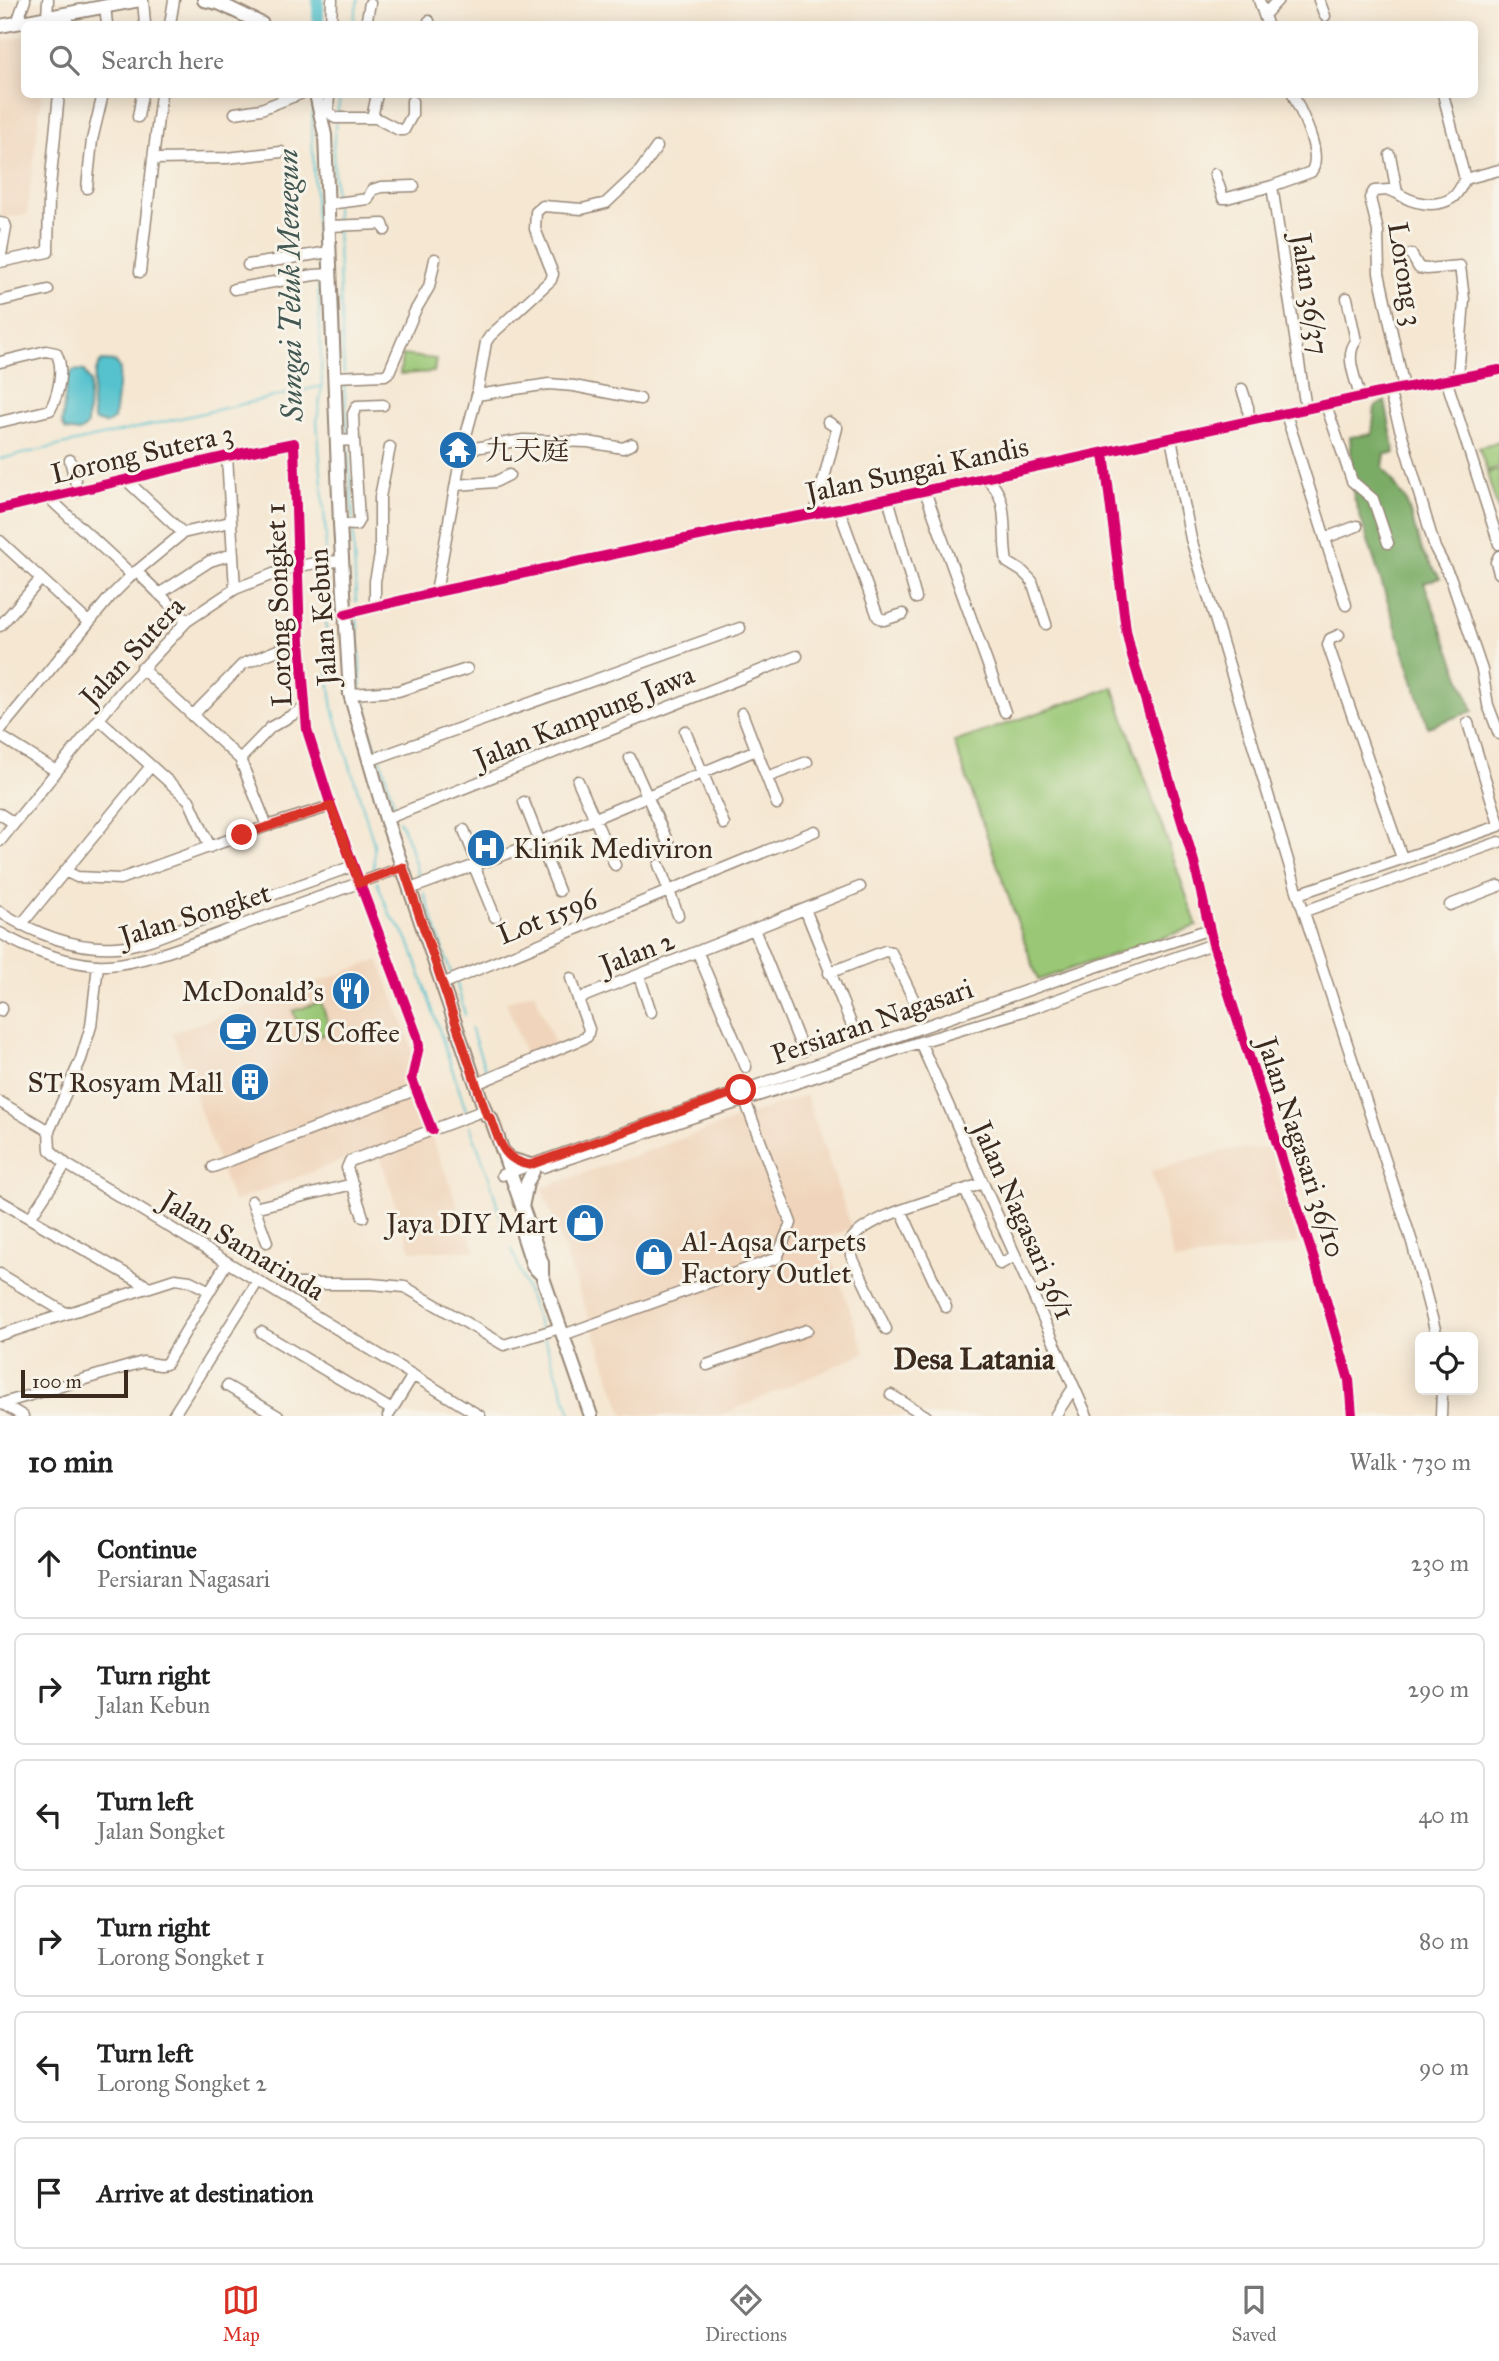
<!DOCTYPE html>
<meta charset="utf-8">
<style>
:root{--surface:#fff;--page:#f2f2f2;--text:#222;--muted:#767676;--line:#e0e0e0;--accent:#d93025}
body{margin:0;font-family:"IM FELL Great Primer","Noto Serif SC",serif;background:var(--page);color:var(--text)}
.controls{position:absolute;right:21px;bottom:21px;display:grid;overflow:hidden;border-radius:10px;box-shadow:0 4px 18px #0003}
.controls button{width:63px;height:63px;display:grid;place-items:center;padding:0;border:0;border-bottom:2px solid var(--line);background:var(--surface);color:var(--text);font:35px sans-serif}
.scale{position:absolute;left:21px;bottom:18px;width:107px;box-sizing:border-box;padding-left:7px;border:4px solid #3b2a1e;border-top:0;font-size:19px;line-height:24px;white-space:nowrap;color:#3b2a1e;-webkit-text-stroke:5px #f7f3e8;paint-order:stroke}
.stop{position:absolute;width:21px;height:21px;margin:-16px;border:5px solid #d93025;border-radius:50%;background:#fff}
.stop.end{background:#d93025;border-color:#fff;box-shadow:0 2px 7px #0008}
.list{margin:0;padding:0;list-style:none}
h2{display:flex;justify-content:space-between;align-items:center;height:91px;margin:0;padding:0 28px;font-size:30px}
h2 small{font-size:23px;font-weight:400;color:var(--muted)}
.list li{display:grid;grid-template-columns:46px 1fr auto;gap:21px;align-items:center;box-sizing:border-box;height:112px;margin:0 14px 14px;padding:0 14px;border:2px solid var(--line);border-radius:10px}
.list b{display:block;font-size:26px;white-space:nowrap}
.list p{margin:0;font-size:23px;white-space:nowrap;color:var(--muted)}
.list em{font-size:23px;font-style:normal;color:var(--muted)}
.icon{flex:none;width:38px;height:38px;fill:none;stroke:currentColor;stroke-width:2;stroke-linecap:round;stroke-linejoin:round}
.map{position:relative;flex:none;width:1499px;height:1416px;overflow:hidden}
.search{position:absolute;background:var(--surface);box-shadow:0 4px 18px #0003;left:21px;right:21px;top:21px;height:77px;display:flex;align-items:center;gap:18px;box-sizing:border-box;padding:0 24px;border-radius:10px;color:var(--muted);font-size:26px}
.sheet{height:847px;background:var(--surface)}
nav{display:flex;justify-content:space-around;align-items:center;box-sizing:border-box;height:98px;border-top:2px solid var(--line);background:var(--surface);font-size:19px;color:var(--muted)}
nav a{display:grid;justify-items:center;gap:4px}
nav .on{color:var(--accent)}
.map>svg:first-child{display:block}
.built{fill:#f0d5bc}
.green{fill:#99c775;stroke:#6a784a;stroke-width:2}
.forest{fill:#7aac66;stroke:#5a6b42;stroke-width:2}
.water{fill:#56c2ce;stroke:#487676;stroke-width:2}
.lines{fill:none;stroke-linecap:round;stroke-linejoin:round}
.stream{stroke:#56c2ce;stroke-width:2}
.river{stroke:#56c2ce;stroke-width:12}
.minor-casing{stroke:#988878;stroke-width:13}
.major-casing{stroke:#988878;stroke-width:16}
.minor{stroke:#fff;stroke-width:10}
.major{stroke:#fff;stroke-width:12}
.cycleway-casing{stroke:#f7f3e8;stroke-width:15}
.cycleway{stroke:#d6006c;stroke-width:10}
.route{stroke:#d93025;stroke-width:9}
.labels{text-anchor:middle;stroke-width:6;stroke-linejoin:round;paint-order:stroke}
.street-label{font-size:28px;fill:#3b2a1e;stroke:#f7f3e8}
.poi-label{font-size:28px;fill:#3b2a1e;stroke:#f7f3e8;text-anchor:start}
.water-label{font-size:30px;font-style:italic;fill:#435853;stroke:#f7f3e8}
.neighbourhood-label{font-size:30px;font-weight:bold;fill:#3b2a1e;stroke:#f7f3e8}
</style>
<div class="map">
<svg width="1499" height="1416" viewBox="0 0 1499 1416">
<rect width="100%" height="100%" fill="#f7f3e8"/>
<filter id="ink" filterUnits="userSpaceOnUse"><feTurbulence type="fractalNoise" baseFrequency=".0143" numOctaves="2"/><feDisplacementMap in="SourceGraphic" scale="14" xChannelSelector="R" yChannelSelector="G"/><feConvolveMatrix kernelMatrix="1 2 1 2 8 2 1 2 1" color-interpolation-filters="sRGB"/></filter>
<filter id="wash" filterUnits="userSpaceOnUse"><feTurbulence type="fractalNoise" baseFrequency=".00686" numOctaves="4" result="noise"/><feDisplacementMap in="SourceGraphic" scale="28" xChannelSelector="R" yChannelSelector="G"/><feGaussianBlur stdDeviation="1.57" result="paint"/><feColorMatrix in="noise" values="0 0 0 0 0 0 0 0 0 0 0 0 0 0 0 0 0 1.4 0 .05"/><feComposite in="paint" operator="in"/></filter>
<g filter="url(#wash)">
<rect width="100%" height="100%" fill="#f5e7d2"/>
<path class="built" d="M 24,36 L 24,94 L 42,95 L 27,215 L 0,218 L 0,41 Z
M 379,960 L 414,1053 L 408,1077 L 476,1251 L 411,1251 L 377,1147 L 233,1202 L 172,1033 Z
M 534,992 L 555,1045 L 526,1056 L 506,1002 Z
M 806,1095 L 852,1228 L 825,1239 L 865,1353 L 720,1416 L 624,1416 L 542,1188 Z
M 1270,1148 L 1299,1244 L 1174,1261 L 1151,1171 L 1228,1150 Z"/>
<path class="green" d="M 402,355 L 436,359 L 434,372 L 400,374 Z
M 1499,442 L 1499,467 L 1487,471 L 1479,448 Z
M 1499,470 L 1499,514 L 1487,473 Z
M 1113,687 L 1197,926 L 1038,980 L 954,742 Z
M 321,1002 L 331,1032 L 304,1041 L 293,1011 Z"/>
<path class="forest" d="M 1385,401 L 1395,453 L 1385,454 L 1383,467 L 1406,501 L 1423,553 L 1440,578 L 1424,583 L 1473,711 L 1428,727 L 1354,497 L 1350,437 L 1372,434 L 1375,407 Z"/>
<path class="water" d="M 102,361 L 116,362 L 120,369 L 114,419 L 106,424 L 95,421 C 90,410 92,368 102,361 Z
M 74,370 L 84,371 L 90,382 L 87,424 L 85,428 L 79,432 L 66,430 L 62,424 L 67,378 Z"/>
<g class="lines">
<path class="stream" d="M 353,24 L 358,0
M 313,107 L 312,130 L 317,248
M 337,114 L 341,94
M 335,198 L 333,148 L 336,123
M 336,207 L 336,223
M 337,228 L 344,373
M 318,258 L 318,269
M 318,278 L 322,386 L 317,421 L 326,535 L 325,559
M 344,382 L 348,436
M 348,445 L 353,520
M 0,459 L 322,386
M 353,529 L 356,601
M 326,565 L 326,657 L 333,709 L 374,844 L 374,874
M 357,619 L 361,686
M 365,697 L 367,722 L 377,750
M 381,759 L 395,808
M 399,820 L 409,843 L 419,878
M 377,882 L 390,915 L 403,931 L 412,949 L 466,1110
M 424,893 L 451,973
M 457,984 L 465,1015
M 471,1029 L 487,1074
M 470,1126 L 489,1177 L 506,1234
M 512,1249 L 541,1330
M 544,1338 L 572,1416"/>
<path class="river" d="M 318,0 L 318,24"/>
</g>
</g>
<g filter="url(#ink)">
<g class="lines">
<g class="minor-casing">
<path id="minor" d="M 143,0 L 145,24
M 1259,0 L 1267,24
M 1319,0 L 1325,16
M 105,6 L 107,24
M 1265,14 L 1278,0
M 47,17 L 48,0
M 17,23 L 25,0
M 67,24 L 67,13
M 170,24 L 174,0
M 331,24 L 332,0
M 366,24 L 370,3
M 428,24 L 429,21
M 161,94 L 153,159 L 227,158 L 281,152
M 1443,94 L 1465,179
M 321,110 L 328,111 L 335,118 L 376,118 L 399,130 L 404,130 L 412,115 L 412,101
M 328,111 L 329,94
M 235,113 L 261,109 L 300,94
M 138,117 L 142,94
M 372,118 L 377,94
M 1390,155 L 1397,193 C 1412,203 1435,209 1452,198 C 1458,194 1462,185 1465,179 L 1499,170
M 1215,174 L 1223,198 L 1227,198 L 1272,186 L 1311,172 C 1324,154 1301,113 1293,94
M 1272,186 L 1306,409
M 87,188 L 92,140 L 103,94
M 1397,193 L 1389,190 L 1374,191 L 1370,198 L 1378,231 L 1379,273 L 1404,388
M 328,204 L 368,199 L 372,190 L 381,187 L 414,186
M 0,223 L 5,224 L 6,227 L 0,261
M 328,226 L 383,224 L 385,230
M 1411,254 L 1419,268 L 1427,269 L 1460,266 L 1464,299 L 1458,377
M 0,262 L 48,252 L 49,197 L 59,94
M 248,265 L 329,252
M 140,272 L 153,159
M 234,289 L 314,275 L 330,274
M 1347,298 L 1356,341 C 1344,356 1356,379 1360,397
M 0,301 L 48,290
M 0,362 L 46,351 L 56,353 C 65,368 58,396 50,410 L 0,422
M 334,377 L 385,375 L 389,372 L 415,311 L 429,287 L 435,259
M 1446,379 L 1499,544
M 1242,389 L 1248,407 L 1249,422
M 1389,391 L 1435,548 L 1451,579 L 1482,670 L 1488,705 L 1499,734
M 477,395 L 549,384 L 574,386 L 640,399
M 1326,405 L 1352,481 L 1373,499 L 1388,543
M 1286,414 L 1346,605
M 1171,438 L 1191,539 L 1298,894 L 1412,1242 L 1437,1337
M 337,441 L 354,440 L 353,414 L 357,406 L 383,405
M 462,450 L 523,440 L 588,442 L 623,448 L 632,444
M 1104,453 L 1126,630 L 1131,652 L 1194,862 L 1213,944 L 1314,1259 L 1349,1380 L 1352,1416
M 227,456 L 235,589
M 70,460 L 78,492
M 985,478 C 1012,496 1001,534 1007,562 L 1023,572 L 1032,581 L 1046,624
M 125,479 L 183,533
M 457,485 L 495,482 L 509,475
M 925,491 L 1005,712
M 49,498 L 132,575
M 888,498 L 916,598
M 0,509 L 227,456 L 294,443 L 300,641 L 307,730 L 331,806 L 417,1036 L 419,1046 L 412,1079 L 432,1130
M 839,509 L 878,617 L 884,620 L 903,614
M 815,513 L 837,428 L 828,422
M 340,524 L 356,525 L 359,520 L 354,440
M 1325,538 L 1357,526
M 0,541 L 88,622
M 1499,556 L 1496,562 L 1499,573
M 136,571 L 187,621
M 436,592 L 462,450 L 477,395 L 486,342 L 490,336 L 551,280 L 553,274 L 535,229 L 536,212 L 543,206 L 582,209 L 606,203 L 640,171 L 657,147
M 159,594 L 210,561 L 233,554
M 375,606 L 375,581 L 380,555 L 380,497 L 390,447
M 345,614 L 436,592 L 760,523 L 839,509 L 1389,391 L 1499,370
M 0,626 L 40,580
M 1339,635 L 1330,639 L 1328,645 L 1402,858
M 141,668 L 240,759 L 267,826
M 350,694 L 398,691 L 467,669
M 742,713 L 777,804
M 192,716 L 243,664 L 300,641
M 99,719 L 189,800 L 210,847
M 1468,723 L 1499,824
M 0,730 L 110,597 L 132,575 L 183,533 L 230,522
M 685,731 L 724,824
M 0,736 L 56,771
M 630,758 L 669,845
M 240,759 L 271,727 L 305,708
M 368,761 L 740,628
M 767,777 L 807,762
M 578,781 L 615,865
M 524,802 L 559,891
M 0,814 L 14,823
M 386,819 L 797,656
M 464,830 L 478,865
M 0,841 L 121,692 L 187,621 L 235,589 L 286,569 L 320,562 L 342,561
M 659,865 L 678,915
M 474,866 L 495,917
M 65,871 L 77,877 L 120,879 L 267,826 L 331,806
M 410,889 L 539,842 L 756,750
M 1298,894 L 1499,826
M 1450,905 L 1499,886
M 805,909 L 854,1031
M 1305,911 L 1499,842
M 0,912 C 34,933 75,950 116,947 C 145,945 175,930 202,920 C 252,902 303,884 353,866
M 21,925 L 151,766
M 754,929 L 803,1051
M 0,933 C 28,950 63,962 96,965 C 132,968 197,942 231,929 C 288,909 345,888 403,867
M 698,953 L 746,1067
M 829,973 L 885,951 L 891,952 L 921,1015
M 639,976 L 651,1012
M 571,978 L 579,1002
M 442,984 L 815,831
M 0,1011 L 2,1007
M 920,1042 L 1087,1416
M 476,1084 L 587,1037 L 589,1029 L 579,1002 L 585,996 L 860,887
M 0,1102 L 49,1131 L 50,1150 L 66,1164 L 480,1416
M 49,1131 L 81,1059 L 91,1026 L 98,965
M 213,1167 L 415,1090
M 543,1167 L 920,1042 L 1033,1008 L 1213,944
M 502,1175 L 1068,976 L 1210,929
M 965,1190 L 1000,1264 L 1015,1256
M 0,1201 L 147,1286
M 252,1201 L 267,1242
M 254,1208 L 353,1184
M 901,1210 L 946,1307
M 363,1217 L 347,1168 L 350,1161 L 485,1110
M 30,1218 L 66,1164
M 0,1274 L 66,1313
M 296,1284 L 371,1284 L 405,1287 L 504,1345 L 560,1328
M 886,1329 L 851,1255 L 850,1241 C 871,1212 949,1197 983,1183
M 261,1332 L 392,1410
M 0,1335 L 175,1279 L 190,1281 L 210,1291
M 563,1335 L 777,1258 L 791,1223 L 743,1095
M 707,1365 L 807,1330
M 227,1386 L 278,1416
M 891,1395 L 926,1416
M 1,1403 L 23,1416
M 0,1404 L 143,1362 L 160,1365 L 166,1364 L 227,1262
M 173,1416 L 258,1281
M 388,1416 L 413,1375
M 1055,1416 L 1074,1387
M 1441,1416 L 1442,1390"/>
</g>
<g class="major-casing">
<path id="major" d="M 204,0 L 221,4 L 262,24
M 0,26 L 140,0
M 316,94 L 325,135 L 340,524 L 350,694 L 386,819 L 480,1096 L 487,1116 L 491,1118 L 542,1263 L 542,1275 L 591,1416
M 504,1152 L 510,1159 L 530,1165
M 522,1207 L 527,1183 L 533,1171
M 523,1235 L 533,1266 L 542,1275"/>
</g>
<use href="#minor" class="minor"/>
<use href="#major" class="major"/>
<g class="cycleway-casing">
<path id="cycleway" d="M 1104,453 L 1126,630 L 1131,652 L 1194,862 L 1213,944 L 1314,1259 L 1349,1380 L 1352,1416
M 0,509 L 227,456 L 294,443 L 300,641 L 307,730 L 331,806 L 417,1036 L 419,1046 L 412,1079 L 432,1130
M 345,614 L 436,592 L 760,523 L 839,509 L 1389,391 L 1499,370"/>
</g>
<use href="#cycleway" class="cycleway"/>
</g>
</g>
<g class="lines" filter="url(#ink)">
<path class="route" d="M 242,835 L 331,806 L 359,883 L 403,867 L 487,1116 L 491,1118 C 499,1141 503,1161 530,1165 L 741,1090"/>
</g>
<defs>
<g id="temple-disc" transform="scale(2.0125)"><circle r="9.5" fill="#1f6fb2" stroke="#f7f3e8"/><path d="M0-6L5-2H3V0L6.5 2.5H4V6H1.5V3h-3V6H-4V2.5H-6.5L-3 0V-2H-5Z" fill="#fff"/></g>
<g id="hospital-disc" transform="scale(2.0125)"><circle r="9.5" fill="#1f6fb2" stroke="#f7f3e8"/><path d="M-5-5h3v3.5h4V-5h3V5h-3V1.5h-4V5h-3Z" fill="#fff"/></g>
<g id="restaurant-disc" transform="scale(2.0125)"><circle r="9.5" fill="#1f6fb2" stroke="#f7f3e8"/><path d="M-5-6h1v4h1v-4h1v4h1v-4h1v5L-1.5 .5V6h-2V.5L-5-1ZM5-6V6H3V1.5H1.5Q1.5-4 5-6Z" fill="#fff"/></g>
<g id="cafe-disc" transform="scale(2.0125)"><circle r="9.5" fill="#1f6fb2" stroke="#f7f3e8"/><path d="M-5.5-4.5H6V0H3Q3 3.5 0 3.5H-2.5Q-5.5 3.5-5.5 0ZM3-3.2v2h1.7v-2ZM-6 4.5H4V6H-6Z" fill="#fff"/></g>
<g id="building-disc" transform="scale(2.0125)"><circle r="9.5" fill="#1f6fb2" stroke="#f7f3e8"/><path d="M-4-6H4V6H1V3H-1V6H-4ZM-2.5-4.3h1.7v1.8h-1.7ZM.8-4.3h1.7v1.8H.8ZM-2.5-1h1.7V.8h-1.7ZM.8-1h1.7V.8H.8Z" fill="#fff"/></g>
<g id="shop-disc" transform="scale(2.0125)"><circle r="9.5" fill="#1f6fb2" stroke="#f7f3e8"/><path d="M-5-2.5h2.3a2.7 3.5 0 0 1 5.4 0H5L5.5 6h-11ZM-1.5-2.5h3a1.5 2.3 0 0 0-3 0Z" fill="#fff"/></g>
</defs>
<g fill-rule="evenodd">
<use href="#temple-disc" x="458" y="450"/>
<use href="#hospital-disc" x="486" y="848"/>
<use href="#restaurant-disc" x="351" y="991"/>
<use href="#cafe-disc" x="238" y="1032"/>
<use href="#building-disc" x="250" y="1082"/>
<use href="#shop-disc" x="585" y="1223"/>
<use href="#shop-disc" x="654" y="1257"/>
</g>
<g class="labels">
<g class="street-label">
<text transform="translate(1406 274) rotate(81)" y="10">Lorong 3</text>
<text transform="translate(1311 294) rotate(81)" y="10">Jalan 36/37</text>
<text transform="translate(142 453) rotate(-13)" y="10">Lorong Sutera 3</text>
<text transform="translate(917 469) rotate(-12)" y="10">Jalan Sungai Kandis</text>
<text transform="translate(278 605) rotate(-92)" y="10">Lorong Songket 1</text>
<text transform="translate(322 617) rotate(-94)" y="10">Jalan Kebun</text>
<text transform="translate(132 651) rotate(-47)" y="10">Jalan Sutera</text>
<text transform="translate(584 716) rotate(-22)" y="10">Jalan Kampung Jawa</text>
<text transform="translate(195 914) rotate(-17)" y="10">Jalan Songket</text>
<text transform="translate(547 916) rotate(-22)" y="10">Lot 1596</text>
<text transform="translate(637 952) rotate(-21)" y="10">Jalan 2</text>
<text transform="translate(872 1021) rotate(-19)" y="10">Persiaran Nagasari</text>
<text transform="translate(1302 1147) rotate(72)" y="10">Jalan Nagasari 36/10</text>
<text transform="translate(1024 1220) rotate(66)" y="10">Jalan Nagasari 36/1</text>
<text transform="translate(243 1245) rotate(31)" y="10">Jalan Samarinda</text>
</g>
<g class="poi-label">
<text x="485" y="460">九天庭</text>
<text x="513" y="858">Klinik Mediviron</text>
<text x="324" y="1001" text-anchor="end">McDonald's</text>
<text x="265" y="1042">ZUS Coffee</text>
<text x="223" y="1092" text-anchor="end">ST Rosyam Mall</text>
<text x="558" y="1233" text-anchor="end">Jaya DIY Mart</text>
<text x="681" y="1251">Al-Aqsa Carpets<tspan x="681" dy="32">Factory Outlet</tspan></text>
</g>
<g class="water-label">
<text transform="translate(290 285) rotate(-91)" y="10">Sungai Teluk Menegun</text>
</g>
<g class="neighbourhood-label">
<text x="974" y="1369">Desa Latania</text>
</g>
</g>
</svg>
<div class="controls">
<button><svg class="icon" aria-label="locate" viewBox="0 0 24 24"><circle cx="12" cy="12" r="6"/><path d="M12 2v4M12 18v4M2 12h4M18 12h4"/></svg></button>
</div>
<div class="scale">100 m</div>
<div class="stop" style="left:741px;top:1090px"></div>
<div class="stop end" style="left:242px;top:835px"></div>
<div class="search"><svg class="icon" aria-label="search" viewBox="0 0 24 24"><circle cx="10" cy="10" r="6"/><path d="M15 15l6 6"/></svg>Search here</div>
</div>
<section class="sheet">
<h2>10 min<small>Walk · 730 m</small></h2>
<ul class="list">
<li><svg class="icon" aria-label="ahead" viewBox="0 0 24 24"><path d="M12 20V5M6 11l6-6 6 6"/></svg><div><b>Continue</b><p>Persiaran Nagasari</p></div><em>230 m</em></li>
<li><svg class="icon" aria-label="right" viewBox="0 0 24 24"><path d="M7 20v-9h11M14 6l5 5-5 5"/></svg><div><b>Turn right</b><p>Jalan Kebun</p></div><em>290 m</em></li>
<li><svg class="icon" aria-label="left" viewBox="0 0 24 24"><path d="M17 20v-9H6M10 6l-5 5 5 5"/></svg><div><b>Turn left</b><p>Jalan Songket</p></div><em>40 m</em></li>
<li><svg class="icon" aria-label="right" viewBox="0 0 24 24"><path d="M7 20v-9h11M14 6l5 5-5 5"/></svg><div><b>Turn right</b><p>Lorong Songket 1</p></div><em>80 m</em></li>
<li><svg class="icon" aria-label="left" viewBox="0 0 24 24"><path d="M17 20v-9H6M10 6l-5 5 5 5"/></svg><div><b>Turn left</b><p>Lorong Songket 2</p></div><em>90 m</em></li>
<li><svg class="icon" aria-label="arrive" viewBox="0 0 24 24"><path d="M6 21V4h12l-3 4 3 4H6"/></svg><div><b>Arrive at destination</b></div></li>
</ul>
</section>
<nav>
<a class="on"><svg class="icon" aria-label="map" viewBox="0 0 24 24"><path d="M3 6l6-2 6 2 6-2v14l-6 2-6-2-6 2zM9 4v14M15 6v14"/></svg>Map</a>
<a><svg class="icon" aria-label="directions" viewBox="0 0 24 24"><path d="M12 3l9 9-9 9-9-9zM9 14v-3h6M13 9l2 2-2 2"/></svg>Directions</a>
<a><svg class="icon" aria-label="saved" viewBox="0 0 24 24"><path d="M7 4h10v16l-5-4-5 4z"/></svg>Saved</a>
</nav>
